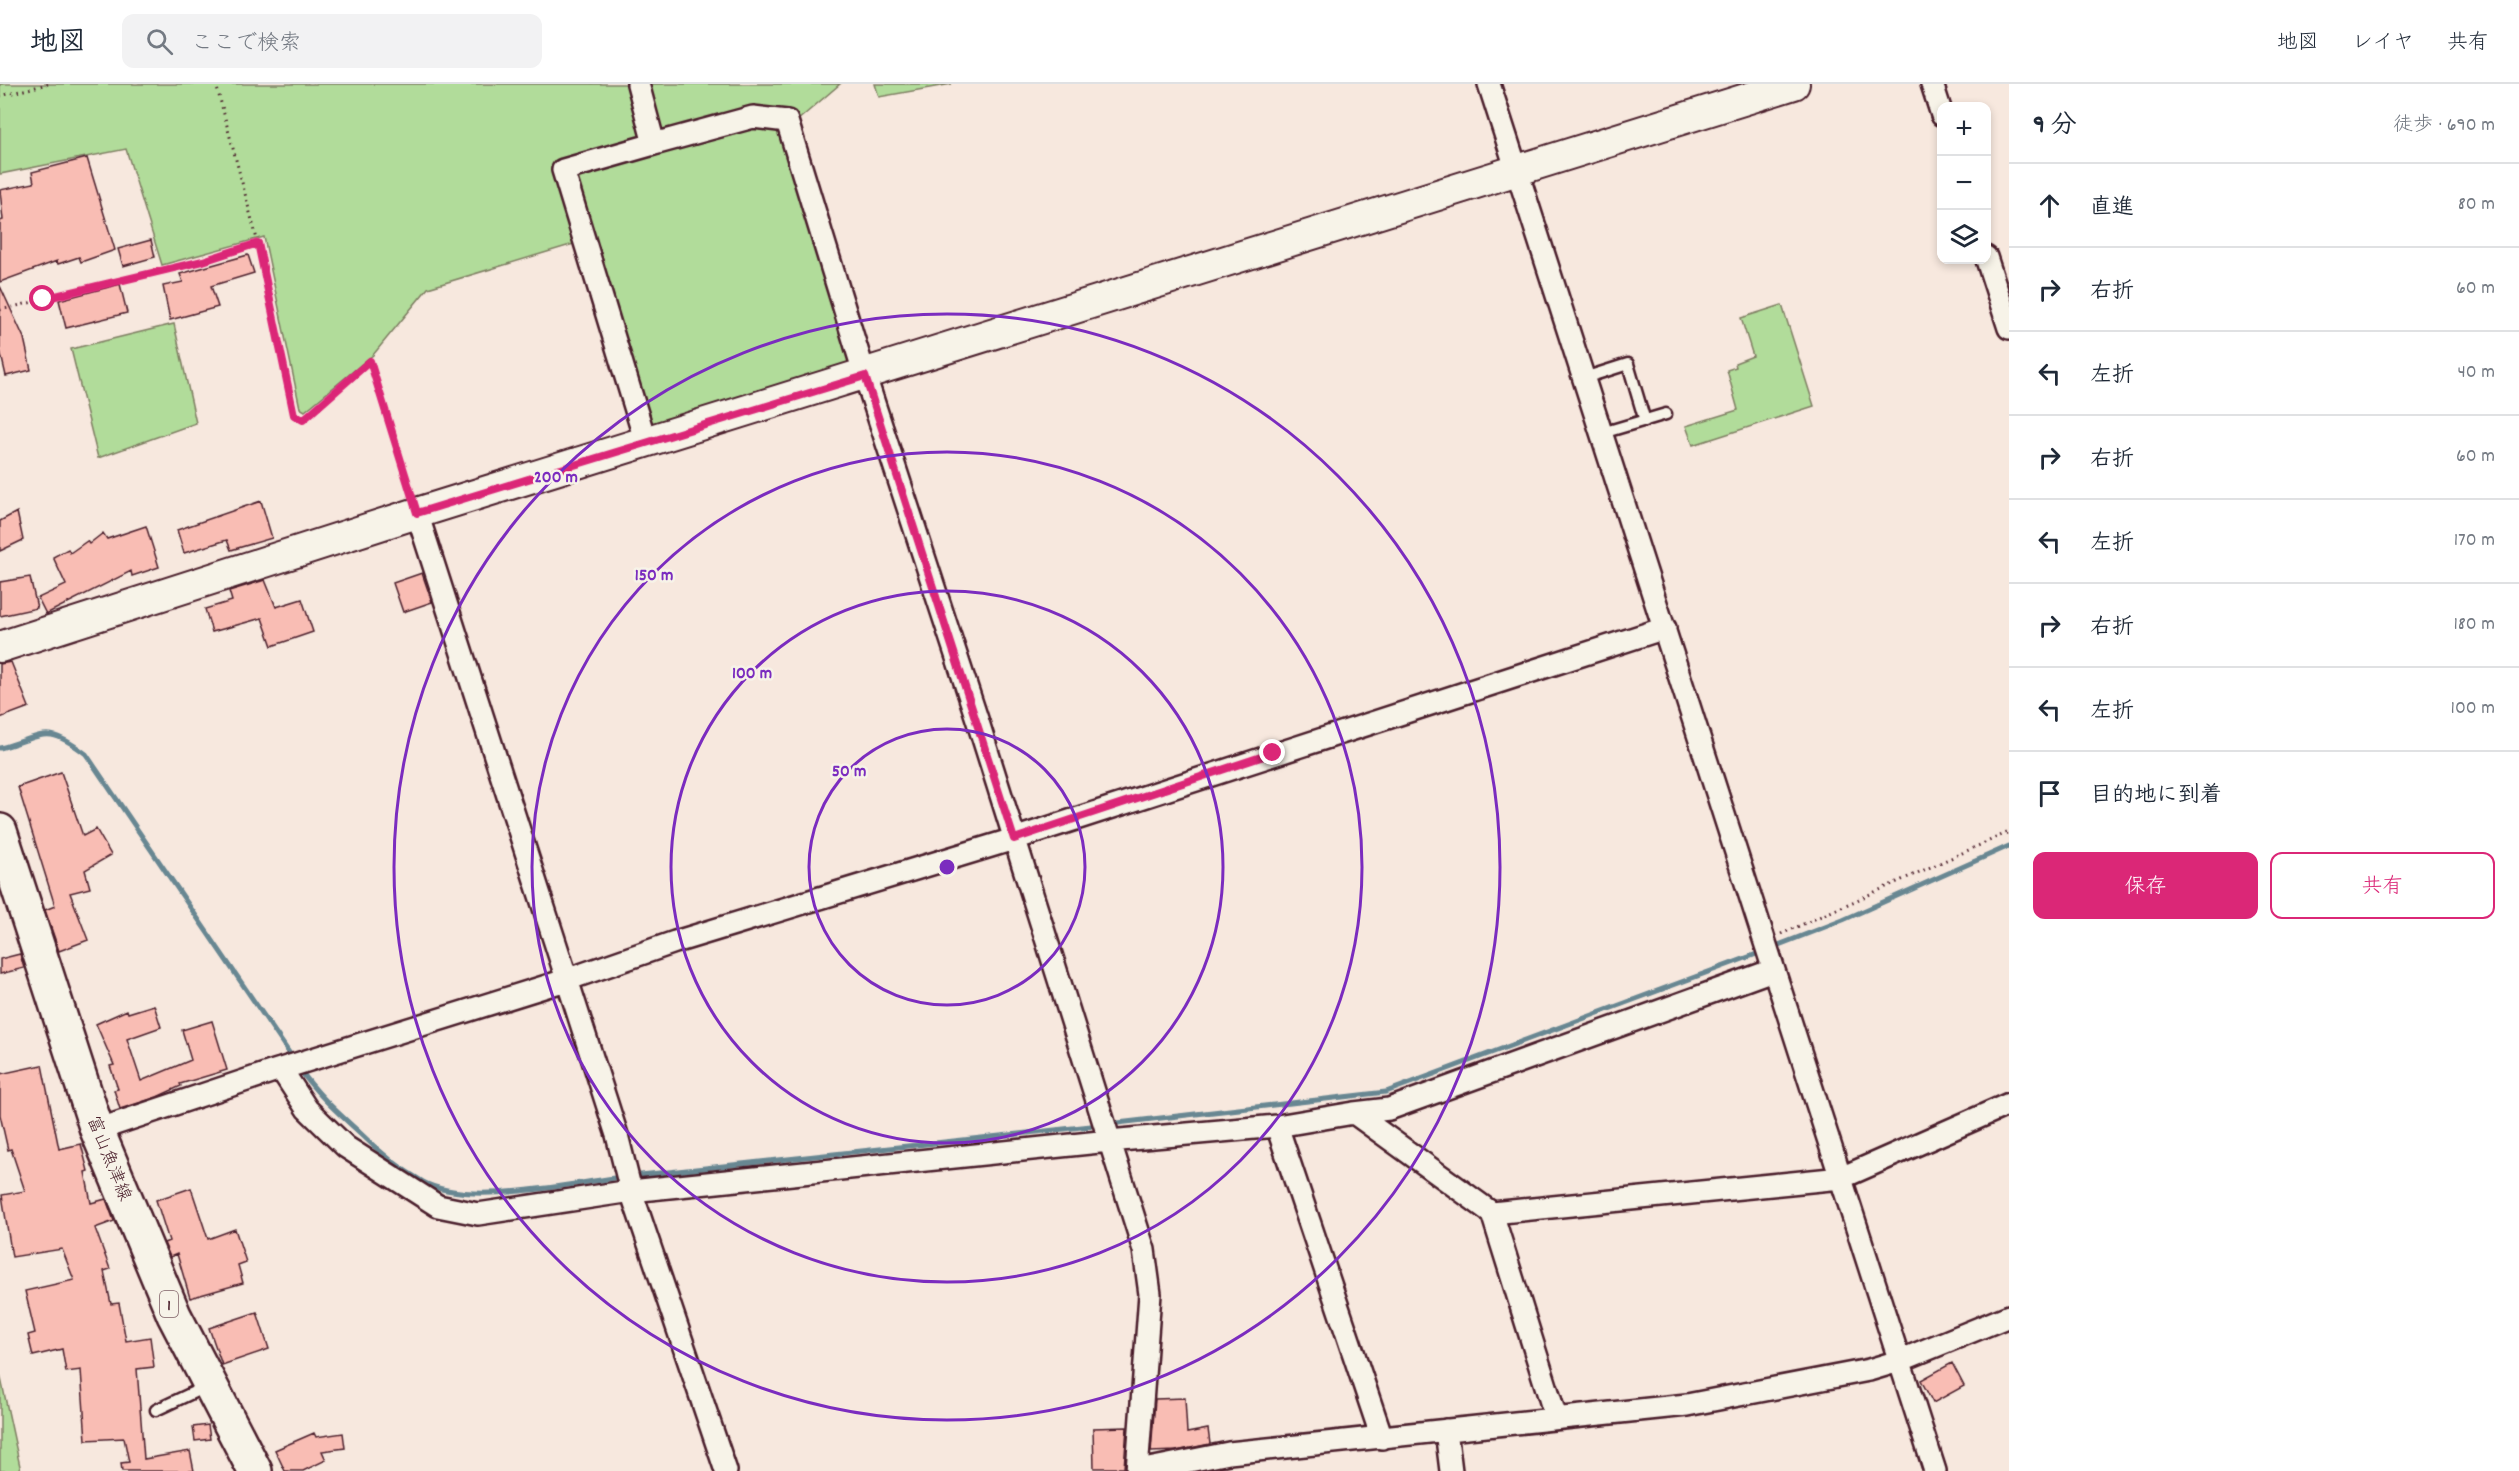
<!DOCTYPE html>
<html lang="ja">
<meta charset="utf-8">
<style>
:root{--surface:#fff;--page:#f2f2f3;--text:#1f2937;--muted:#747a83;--line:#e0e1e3;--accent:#db2777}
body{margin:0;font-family:Dekko,"Klee One",sans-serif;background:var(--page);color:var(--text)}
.controls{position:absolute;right:18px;top:18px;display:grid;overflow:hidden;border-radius:12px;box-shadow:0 3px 9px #0003}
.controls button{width:54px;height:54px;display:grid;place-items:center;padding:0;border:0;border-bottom:2px solid var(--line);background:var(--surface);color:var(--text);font:30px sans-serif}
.stop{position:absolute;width:18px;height:18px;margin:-14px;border:4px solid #db2777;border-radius:50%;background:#fff}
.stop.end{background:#db2777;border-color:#fff;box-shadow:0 2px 6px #0008}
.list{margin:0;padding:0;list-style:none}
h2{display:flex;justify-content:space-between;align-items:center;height:78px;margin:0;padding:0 24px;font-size:26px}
h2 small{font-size:20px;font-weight:400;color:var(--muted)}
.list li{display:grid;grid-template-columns:39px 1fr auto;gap:18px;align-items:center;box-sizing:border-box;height:84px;padding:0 24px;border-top:2px solid var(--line)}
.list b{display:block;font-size:22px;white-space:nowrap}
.list em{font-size:20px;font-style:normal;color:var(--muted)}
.actions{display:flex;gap:12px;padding:18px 24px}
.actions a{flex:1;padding:14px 0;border:2px solid var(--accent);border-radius:12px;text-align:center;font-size:21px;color:var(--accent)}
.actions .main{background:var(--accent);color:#fff}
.icon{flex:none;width:33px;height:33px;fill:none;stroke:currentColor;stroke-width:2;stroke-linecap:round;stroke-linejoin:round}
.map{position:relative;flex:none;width:2009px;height:1387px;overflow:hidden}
header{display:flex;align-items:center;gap:36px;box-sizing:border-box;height:84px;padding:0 30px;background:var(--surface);border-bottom:2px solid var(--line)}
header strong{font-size:28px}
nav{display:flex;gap:33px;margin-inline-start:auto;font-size:21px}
.search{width:420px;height:54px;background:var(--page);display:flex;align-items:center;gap:15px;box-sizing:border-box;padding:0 21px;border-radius:12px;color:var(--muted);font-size:22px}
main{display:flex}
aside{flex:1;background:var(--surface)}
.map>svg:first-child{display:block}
.green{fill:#b1dc9a;stroke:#7e7e62;stroke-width:1.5}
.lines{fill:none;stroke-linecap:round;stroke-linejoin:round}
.stream{stroke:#688792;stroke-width:5}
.building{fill:#f9bdb4;stroke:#4a1f2b;stroke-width:1.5}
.lane-casing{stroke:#4a1f2b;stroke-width:15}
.street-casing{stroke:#4a1f2b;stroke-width:26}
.secondary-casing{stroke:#4a1f2b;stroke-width:34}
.primary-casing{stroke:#4a1f2b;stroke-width:38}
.path{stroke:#4a1f2b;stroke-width:3;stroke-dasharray:1.5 4.5;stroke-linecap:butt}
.lane{stroke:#f7f3e8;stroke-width:10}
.street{stroke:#f7f3e8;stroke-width:21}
.secondary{stroke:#f7f3e8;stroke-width:30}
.primary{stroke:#f7f3e8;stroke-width:33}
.route{stroke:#db2777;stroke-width:8}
.ring{fill:none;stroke:#7b2cbf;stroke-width:3}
.labels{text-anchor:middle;stroke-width:5;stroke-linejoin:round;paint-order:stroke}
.shield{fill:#f7f3e8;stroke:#7e5f64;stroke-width:1.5}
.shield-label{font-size:16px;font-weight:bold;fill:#4a1f2b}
.street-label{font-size:18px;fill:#4a1f2b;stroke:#f7f3e8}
.centre{fill:#7b2cbf;stroke:#f7f3e8;stroke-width:3}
.ring-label{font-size:18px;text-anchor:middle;font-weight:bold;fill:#7b2cbf;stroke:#f7f3e8;stroke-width:5;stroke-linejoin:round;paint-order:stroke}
</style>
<header>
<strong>地図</strong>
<div class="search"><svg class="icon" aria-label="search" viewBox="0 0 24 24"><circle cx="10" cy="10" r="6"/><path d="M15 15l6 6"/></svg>ここで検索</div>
<nav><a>地図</a><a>レイヤ</a><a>共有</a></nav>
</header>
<main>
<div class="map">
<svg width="2009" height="1387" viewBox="0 0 2009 1387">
<rect width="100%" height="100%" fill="#f7e8de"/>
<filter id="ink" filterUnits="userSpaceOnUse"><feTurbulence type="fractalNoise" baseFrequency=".0167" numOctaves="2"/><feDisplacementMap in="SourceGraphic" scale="12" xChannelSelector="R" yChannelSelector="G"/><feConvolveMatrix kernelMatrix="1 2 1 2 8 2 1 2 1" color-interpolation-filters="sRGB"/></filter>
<g filter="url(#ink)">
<path class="green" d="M 0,0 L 840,0 L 797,37 L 756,27 L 557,82 L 577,159 L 428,204 L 373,271 L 305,327 L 300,324 L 264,153 L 162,181 L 126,65 L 0,90 Z
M 875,0 L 952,0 L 879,13 Z
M 753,40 L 782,43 L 853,280 L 647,342 L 572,91 Z
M 1782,221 L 1814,322 L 1693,361 L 1686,342 L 1738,326 L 1727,286 L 1736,283 L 1735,279 L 1753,272 L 1741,234 Z
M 174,240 L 196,339 L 98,374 L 71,265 Z
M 0,1290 L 21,1387 L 0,1387 Z"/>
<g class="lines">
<path class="stream" d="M 0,664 C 45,652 45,639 86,670 L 294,976
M 1771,864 L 1843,836 L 2009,762
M 299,984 C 315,1008 336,1027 358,1047 C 377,1066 399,1084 423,1098 C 468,1123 572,1099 622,1093
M 1109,1040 L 1386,1008 L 1762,868
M 632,1092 L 1100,1041"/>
</g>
<path class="building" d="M 87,74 L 115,166 L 81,178 L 79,173 L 58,180 L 57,177 L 0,198 L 0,137 L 3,136 L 0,106 L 34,99 L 32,88 Z
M 151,156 L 155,173 L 123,182 L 118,165 Z
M 248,171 L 254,189 L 211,202 L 218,223 L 170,236 L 163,202 L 183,198 L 180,190 Z
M 120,200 L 127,229 L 66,244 L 59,216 Z
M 0,202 L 24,254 L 31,286 L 6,292 L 0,266 Z
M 261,417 L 272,454 L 231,466 L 227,456 L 184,469 L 177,446 Z
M 17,428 L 23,456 L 0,467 L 0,437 Z
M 146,442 L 159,483 L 132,492 L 131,487 L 46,530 L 38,514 L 66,501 L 53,473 L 68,465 L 70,469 L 87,457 L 89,460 L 103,449 L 107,455 Z
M 422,489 L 432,518 L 403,528 L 393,499 Z
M 30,493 L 37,524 L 0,532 L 0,498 Z
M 265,496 L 276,523 L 302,515 L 313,548 L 272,562 L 262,534 L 212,548 L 205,525 L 232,517 L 229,507 Z
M 11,578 L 29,623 L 0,634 L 0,580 Z
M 61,688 L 83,752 L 96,745 L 111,771 L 85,786 L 90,804 L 70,809 L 88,856 L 59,867 L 45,826 L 55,822 L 18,703 Z
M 20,870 L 24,884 L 0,890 L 0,875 Z
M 154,921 L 161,943 L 127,955 L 141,997 L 191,976 L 182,946 L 212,937 L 227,986 L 180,1000 L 181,1002 L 157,1013 L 120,1025 L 114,1006 L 118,1005 L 110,982 L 114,981 L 96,940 L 127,926 L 128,929 Z
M 42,981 L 59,1065 L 81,1060 L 88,1087 L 85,1088 L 91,1119 L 106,1115 L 114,1137 L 95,1144 L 110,1185 L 104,1187 L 111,1220 L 119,1219 L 126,1257 L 150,1253 L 154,1283 L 137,1285 L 144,1375 L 190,1367 L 194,1387 L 122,1387 L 121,1379 L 129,1378 L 124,1354 L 86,1356 L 81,1286 L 66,1288 L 62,1265 L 33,1272 L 28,1251 L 35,1249 L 25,1207 L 74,1196 L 62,1165 L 12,1173 L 2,1111 L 25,1107 L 11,1065 L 8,1066 L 0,1031 L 0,990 Z
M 191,1104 L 208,1155 L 235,1145 L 246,1178 L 238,1181 L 243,1199 L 190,1214 L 177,1170 L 170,1173 L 164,1159 L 169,1157 L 156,1116 Z
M 257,1228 L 269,1265 L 222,1281 L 209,1244 Z
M 1952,1279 L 1964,1302 L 1933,1319 L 1921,1296 Z
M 1185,1314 L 1187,1349 L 1208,1345 L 1210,1360 L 1176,1367 L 1151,1368 L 1155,1315 Z
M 208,1341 L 210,1355 L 195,1357 L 193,1343 Z
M 1127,1343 L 1124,1384 L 1094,1384 L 1093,1344 Z
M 314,1349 L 316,1353 L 343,1349 L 345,1364 L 322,1367 L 326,1376 L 303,1387 L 285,1387 L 275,1366 Z"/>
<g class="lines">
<g class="lane-casing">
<path id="lane" d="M 1584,294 L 1628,280 L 1645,337
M 1602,349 L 1666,330
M 156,1326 L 207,1302"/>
</g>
<g class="street-casing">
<path id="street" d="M 638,0 L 654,60 L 753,33 L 787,37 L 865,292 L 977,635 L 1144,1166 L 1150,1210 L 1137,1387
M 1489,0 L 1935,1387
M 1932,0 L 1942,31
M 1986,173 L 2009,244
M 646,359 L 563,86 L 654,60
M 417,429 L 617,1051 L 631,1107 L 726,1387
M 281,985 L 307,1025 L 346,1063 L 438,1122 L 478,1130 L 631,1107 L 1109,1057 L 1277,1042
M 1354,1029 L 1277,1042 L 1382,1354
M 97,1046 L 271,988 L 566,896 L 675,858 L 1014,755 L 1665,544
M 1492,1129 L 1354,1029 L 1389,1025 L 1773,886
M 1556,1334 L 1492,1129 L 1841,1094 L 2009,1020
M 1446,1346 L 1451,1387
M 1139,1387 L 1229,1369 L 1687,1321 L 1869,1286 L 1899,1277 L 2009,1232"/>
</g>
<g class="secondary-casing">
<path id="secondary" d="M 0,563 L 417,429 L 1794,0"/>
</g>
<g class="primary-casing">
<path id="primary" d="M 0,747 L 97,1046 L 174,1231 L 255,1387"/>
</g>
<path class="path" d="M 216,0 L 258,159 L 294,331 L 303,336 L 370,277 L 410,408
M 0,12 L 48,0
M 0,226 L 203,177 L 258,159
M 1781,850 L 2009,748"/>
<use href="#lane" class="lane"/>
<use href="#street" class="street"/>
<use href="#secondary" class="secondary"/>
<use href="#primary" class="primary"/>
</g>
</g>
<g class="lines" filter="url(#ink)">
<path class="route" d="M 43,215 L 203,177 L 258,159 L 294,331 L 303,336 L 370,277 L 417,429 L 865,292 L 1014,755 L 1273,669"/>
</g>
<g class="ring">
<circle cx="947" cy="783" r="138"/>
<circle cx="947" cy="783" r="276"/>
<circle cx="947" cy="783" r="415"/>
<circle cx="947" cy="783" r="553"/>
</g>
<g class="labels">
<rect class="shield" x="160" y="1207" width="18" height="26" rx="4.5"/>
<g class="shield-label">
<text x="169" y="1226">1</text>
</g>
<g class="street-label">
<text transform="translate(110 1074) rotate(68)" y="6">富山魚津線</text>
</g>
</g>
<circle cx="947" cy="783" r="9" class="centre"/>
<g class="ring-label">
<text x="556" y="398">200 m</text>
<text x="654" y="496">150 m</text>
<text x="752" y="594">100 m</text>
<text x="849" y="692">50 m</text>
</g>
</svg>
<div class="controls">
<button>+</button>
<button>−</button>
<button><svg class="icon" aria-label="layers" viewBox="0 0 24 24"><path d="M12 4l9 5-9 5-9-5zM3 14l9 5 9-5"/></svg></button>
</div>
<div class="stop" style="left:43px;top:215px"></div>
<div class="stop end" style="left:1273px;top:669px"></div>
</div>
<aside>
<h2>9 分<small>徒歩 · 690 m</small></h2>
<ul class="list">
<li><svg class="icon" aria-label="ahead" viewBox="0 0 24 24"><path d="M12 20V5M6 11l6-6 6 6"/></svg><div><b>直進</b></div><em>80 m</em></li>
<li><svg class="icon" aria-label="right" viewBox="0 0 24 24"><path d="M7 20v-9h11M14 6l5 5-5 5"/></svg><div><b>右折</b></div><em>60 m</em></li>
<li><svg class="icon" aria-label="left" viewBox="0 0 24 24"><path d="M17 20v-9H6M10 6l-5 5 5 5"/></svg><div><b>左折</b></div><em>40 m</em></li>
<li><svg class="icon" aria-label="right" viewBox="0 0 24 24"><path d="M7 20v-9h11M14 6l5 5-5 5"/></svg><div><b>右折</b></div><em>60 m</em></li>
<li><svg class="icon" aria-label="left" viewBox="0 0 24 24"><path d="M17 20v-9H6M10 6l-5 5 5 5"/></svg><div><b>左折</b></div><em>170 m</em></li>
<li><svg class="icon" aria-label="right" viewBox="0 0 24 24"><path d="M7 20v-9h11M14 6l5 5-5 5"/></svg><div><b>右折</b></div><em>180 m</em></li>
<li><svg class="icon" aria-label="left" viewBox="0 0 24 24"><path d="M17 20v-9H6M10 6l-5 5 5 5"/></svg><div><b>左折</b></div><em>100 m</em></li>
<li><svg class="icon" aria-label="arrive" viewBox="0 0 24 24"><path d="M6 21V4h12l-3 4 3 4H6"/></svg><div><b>目的地に到着</b></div></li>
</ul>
<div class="actions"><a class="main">保存</a><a>共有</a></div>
</aside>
</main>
